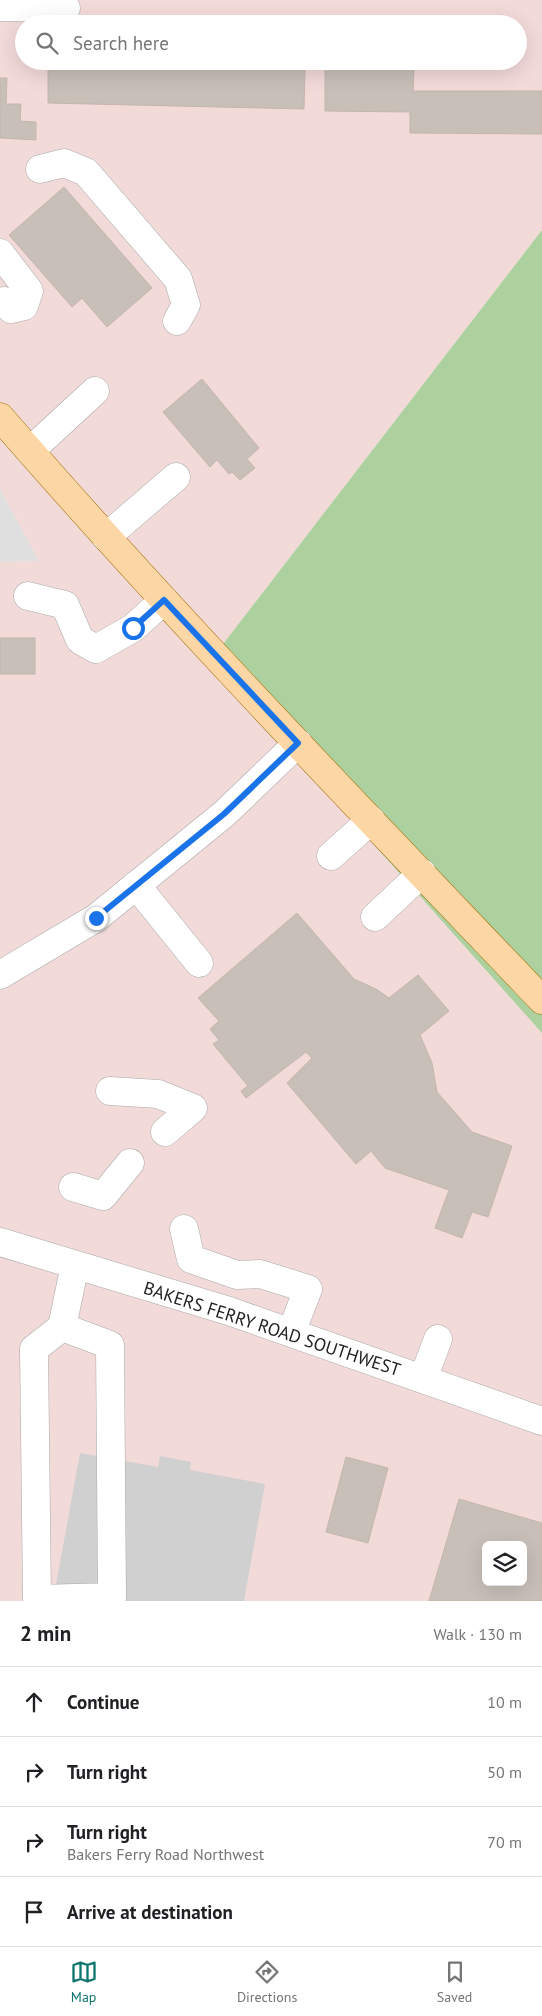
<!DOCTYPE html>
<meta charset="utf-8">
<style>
:root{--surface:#fff;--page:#f2f2f2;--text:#202124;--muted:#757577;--line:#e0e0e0;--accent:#0f766e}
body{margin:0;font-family:"PT Sans",sans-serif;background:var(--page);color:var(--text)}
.controls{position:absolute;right:15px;bottom:15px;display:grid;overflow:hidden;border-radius:8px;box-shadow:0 5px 20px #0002}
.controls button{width:45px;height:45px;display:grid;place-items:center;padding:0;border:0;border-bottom:1px solid var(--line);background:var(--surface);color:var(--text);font:25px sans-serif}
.stop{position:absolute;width:15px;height:15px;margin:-11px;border:4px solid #1a73e8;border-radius:50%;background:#fff}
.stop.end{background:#1a73e8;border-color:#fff;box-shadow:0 1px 5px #0008}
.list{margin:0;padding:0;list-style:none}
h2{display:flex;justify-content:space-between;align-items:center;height:65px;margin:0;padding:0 20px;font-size:21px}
h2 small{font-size:16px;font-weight:400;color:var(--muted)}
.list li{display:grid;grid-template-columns:32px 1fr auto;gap:15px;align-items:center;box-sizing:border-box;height:70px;padding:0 20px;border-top:1px solid var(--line)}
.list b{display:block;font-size:19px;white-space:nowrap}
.list p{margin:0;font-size:16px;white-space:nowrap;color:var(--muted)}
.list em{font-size:16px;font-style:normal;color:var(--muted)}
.icon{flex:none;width:28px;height:28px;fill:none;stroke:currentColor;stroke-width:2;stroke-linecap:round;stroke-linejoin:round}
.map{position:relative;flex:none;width:542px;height:1601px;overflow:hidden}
.search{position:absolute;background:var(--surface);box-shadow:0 5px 20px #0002;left:15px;right:15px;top:15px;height:55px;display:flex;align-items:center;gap:12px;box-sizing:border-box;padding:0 18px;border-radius:28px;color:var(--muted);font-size:19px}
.sheet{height:345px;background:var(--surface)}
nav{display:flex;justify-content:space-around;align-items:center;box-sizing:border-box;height:70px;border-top:1px solid var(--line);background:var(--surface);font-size:14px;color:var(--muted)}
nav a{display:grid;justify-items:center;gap:2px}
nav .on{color:var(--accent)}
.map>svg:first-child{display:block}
.residential{fill:#e0dfdf}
.commercial{fill:#f2dad9;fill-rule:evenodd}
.religious{fill:#d0d0d0}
.forest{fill:#add19e}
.building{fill:#c7bfb8;stroke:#c4b6ab;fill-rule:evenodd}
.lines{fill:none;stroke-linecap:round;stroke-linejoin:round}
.minor-casing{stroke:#a9a9a9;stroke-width:29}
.major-casing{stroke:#a06b00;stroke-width:29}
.minor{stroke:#fff;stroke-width:28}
.major{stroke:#fcd6a4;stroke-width:28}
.route{stroke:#1a73e8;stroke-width:6}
.labels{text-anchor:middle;stroke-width:4.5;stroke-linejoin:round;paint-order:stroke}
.street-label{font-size:18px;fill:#222;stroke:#fff}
</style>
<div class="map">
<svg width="542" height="1601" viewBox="0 0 542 1601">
<rect width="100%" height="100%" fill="#f2efe9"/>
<path class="residential" d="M 0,489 L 39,561 L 0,562 Z"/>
<path class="commercial" d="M 0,0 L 542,0 L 542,230 L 210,661 L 542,1033 L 542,1601 L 0,1601 L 0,562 L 39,561 L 0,489 ZM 24,24 L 518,24 L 518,61 L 24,61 ZM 486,1545 L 523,1545 L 523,1582 L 486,1582 Z"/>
<path class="religious" d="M 80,1453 L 158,1467 L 160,1456 L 191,1462 L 190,1470 L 265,1484 L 244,1601 L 53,1601 Z"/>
<path class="forest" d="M 542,230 L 542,1033 L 210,661 Z"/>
<path class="building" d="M 48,61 L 305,68 L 304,109 L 48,103 Z
M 325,69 L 414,69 L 413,91 L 542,91 L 542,134 L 410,133 L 410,112 L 325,111 Z
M 0,78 L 7,78 L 6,104 L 21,104 L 20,121 L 36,122 L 36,140 L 0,138 Z
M 64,187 L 152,288 L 107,327 L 82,298 L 72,307 L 9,235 Z
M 202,379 L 259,448 L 247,459 L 255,468 L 240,480 L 232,472 L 229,474 L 217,460 L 210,467 L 163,412 Z
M 0,638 L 35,638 L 35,674 L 0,674 Z
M 297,913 L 354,979 L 376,989 L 389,998 L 418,975 L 449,1011 L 420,1035 L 432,1063 L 437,1092 L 472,1132 L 512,1146 L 488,1217 L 472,1212 L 462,1238 L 435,1228 L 449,1190 L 385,1168 L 371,1151 L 356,1164 L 287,1083 L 312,1058 L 306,1052 L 246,1098 L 241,1091 L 248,1086 L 213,1044 L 219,1040 L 210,1029 L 219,1021 L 198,998 Z
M 346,1457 L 388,1468 L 368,1543 L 326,1532 Z
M 459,1499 L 542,1523 L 542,1601 L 429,1601 ZM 486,1545 L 523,1545 L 523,1582 L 486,1582 Z"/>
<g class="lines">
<g class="minor-casing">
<path id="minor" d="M 0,7 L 66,8
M 40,169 L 64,163 L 86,172 L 178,279 L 186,305 L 177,321
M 0,253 L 29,291 L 24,306 L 11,309 L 4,301
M 30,451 L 95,391
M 106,537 L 176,477
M 28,596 L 65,605 L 80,640 L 96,649 L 133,628 L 164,600
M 331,856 L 371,820
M 136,885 L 199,963
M 375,917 L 422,873
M 0,975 L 96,918 L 224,814 L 298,743
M 110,1091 L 158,1094 L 193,1108 L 165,1132
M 73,1187 L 103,1196 L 130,1163
M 184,1229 L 191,1259 L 237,1275 L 260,1274 L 308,1289 L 291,1333
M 0,1242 L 229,1311 L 542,1421
M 62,1327 L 110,1345 L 112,1597 L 37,1599 L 34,1349 L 62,1327 L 75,1265
M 423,1379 L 438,1339"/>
</g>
<g class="major-casing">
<path id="major" d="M 0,417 C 174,617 359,808 542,1000"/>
</g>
<use href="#minor" class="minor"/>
<use href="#major" class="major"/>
</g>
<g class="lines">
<path class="route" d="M 96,918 L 224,814 L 298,743 L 164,600 L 133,628"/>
</g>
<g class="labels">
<g class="street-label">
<text transform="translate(272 1329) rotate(18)" y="6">BAKERS FERRY ROAD SOUTHWEST</text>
</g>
</g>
</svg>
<div class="controls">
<button><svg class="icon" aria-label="layers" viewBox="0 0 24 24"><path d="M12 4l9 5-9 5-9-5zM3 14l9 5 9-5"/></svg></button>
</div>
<div class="stop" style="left:133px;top:628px"></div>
<div class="stop end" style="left:96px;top:918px"></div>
<div class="search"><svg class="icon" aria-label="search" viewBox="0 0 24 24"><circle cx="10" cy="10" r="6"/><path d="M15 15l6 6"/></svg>Search here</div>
</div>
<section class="sheet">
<h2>2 min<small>Walk · 130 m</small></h2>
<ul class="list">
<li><svg class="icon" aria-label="ahead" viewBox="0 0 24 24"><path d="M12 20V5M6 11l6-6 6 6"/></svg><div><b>Continue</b></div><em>10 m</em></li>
<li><svg class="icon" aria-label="right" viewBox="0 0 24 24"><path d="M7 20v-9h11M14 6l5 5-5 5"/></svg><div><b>Turn right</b></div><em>50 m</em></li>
<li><svg class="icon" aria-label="right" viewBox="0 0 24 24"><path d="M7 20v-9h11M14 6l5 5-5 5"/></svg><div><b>Turn right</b><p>Bakers Ferry Road Northwest</p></div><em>70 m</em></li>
<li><svg class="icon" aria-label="arrive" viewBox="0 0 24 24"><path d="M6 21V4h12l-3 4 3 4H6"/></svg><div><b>Arrive at destination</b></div></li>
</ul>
</section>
<nav>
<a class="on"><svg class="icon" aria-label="map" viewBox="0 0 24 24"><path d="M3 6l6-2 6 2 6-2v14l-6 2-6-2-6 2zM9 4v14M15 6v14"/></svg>Map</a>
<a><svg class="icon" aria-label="directions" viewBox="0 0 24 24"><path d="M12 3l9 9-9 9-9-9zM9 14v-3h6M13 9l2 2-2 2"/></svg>Directions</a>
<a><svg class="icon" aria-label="saved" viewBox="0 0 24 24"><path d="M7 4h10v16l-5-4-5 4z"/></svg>Saved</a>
</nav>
